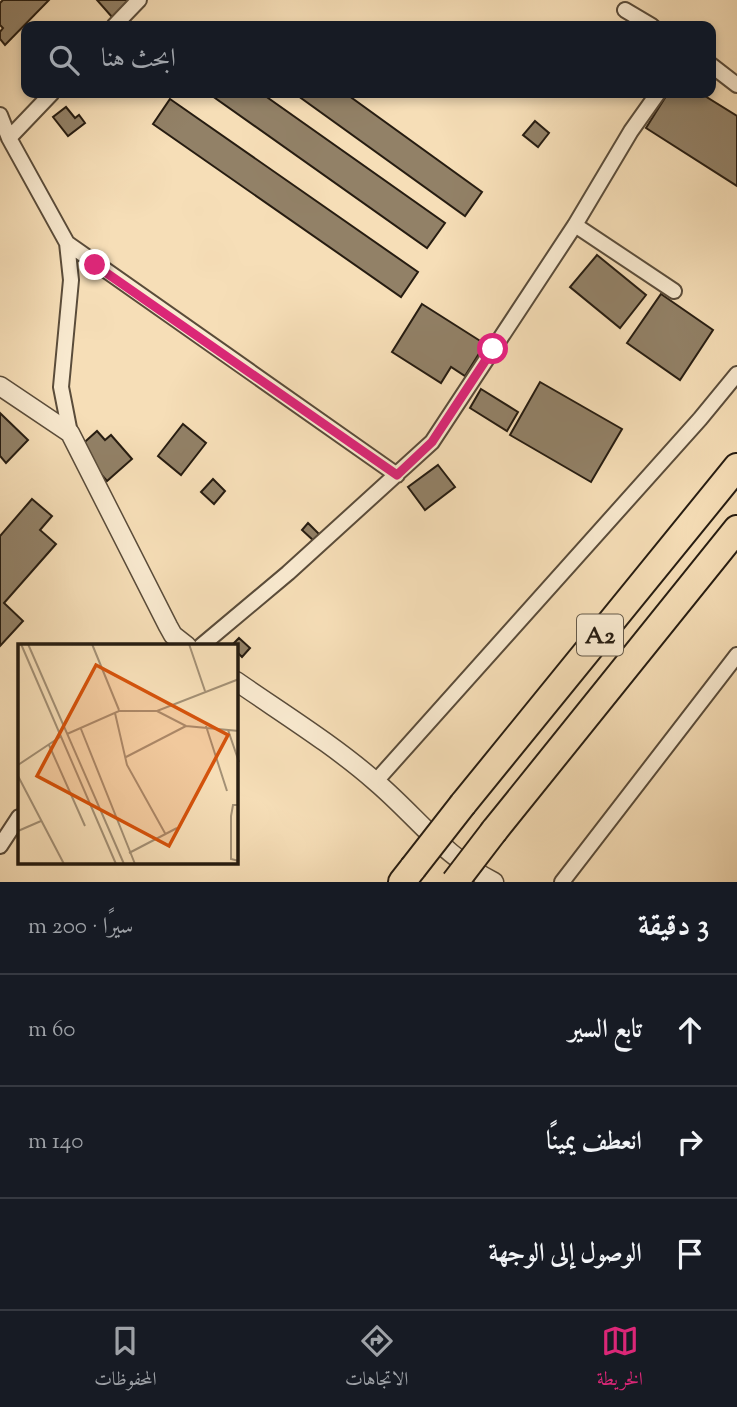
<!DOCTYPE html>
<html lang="ar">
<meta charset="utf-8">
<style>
:root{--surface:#171b24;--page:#20242c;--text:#f1f3f6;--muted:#9ea1a6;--line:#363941;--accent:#db2777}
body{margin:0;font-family:"Sorts Mill Goudy",Amiri,serif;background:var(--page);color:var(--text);direction:rtl}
.stop{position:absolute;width:21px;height:21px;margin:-16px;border:5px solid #db2777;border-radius:50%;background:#fff}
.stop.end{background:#db2777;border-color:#fff;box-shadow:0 2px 7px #0008}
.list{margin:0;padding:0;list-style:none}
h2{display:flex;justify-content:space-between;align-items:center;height:91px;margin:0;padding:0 28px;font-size:30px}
h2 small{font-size:23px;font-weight:400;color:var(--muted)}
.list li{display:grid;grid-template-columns:46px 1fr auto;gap:21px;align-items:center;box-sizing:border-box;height:112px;padding:0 28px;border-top:2px solid var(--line)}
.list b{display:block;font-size:26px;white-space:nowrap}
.list em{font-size:23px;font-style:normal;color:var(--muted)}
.icon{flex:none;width:38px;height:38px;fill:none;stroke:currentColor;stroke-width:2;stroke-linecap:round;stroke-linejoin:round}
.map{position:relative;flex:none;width:737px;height:882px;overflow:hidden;direction:ltr}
.search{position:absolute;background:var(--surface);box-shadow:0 4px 10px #0003;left:21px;right:21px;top:21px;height:77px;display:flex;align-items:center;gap:18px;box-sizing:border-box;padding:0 24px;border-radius:14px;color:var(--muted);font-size:26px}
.sheet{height:427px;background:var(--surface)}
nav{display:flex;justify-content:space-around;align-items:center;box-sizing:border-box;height:98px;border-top:2px solid var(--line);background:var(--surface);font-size:19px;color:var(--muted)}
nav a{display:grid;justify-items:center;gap:4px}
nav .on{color:var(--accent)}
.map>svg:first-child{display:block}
.building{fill:#928167;stroke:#261c11;stroke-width:2}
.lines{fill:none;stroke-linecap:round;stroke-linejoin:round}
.minor-casing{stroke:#5a4c3a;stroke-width:18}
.tertiary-casing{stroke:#5a4c3a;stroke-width:21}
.motorway-casing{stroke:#261c11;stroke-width:30}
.minor{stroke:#f9ead0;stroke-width:14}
.tertiary{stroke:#f9ead0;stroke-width:18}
.motorway{stroke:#f6deb7;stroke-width:26}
.motorway-bridge-casing{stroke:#261c11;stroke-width:30;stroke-linecap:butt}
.motorway-bridge{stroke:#f6deb7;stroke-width:26}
.route{stroke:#db2777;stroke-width:9}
.labels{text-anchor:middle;stroke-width:6;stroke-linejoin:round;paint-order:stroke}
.shield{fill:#f9ead0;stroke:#655a4a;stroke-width:2}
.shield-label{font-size:24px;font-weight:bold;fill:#261c11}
.inset-road{fill:none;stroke:#a39075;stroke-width:2}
.view{fill:#d5530c;fill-opacity:0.15;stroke:#d5530c;stroke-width:3.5}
.inset-edge{fill:none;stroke:#261c11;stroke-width:3.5}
</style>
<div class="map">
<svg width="737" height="882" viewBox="0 0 737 882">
<rect width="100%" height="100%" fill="#f6deb7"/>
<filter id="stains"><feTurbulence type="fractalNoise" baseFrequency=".00286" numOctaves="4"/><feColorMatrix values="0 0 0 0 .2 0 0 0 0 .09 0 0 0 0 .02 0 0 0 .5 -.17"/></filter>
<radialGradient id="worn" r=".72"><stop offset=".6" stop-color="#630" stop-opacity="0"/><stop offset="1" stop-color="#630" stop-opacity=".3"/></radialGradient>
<path class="building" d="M 3,0 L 49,0 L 5,45 L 0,39 L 0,32 L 3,28 L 0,25 L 0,3 Z
M 97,0 L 131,0 L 112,17 Z
M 208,93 L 261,93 L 445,223 L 427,248 Z
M 294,93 L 345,93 L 482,192 L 465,216 Z
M 668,93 L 700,93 L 737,116 L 737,186 L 646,128 Z
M 170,99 L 418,272 L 401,297 L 153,124 Z
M 66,107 L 75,118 L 79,115 L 85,123 L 68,136 L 53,117 Z
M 535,121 L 549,133 L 538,147 L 523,135 Z
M 597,255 L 646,295 L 620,328 L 570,287 Z
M 661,294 L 713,330 L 680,380 L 627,343 Z
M 422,304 L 485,344 L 465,376 L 451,367 L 441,383 L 392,352 Z
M 540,382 L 622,429 L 591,482 L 510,435 Z
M 481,389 L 518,412 L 507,431 L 470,408 Z
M 0,413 L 28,440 L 6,463 L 0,456 Z
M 183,424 L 206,443 L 181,475 L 158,456 Z
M 97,431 L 105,440 L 111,435 L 132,459 L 107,481 L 78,448 Z
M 438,465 L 455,487 L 425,510 L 408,487 Z
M 213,479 L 225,491 L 214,504 L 201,492 Z
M 32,499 L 52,516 L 40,530 L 56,544 L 4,603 L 23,621 L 0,646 L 0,536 Z
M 308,523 L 320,535 L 314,541 L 302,530 Z
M 239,638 L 250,648 L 242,657 L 236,651 L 236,646 L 231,646 Z"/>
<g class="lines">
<g class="minor-casing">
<path id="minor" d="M 625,10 L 652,26
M 114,26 L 139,0
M 711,65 L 737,85
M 0,115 L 9,138 L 67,243 L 71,280 L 61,387 L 70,433
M 9,138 L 52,93
M 575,225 L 674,291
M 67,243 L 397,475
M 201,646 L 288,573 L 432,442 L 575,225 L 631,131 L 658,93
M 376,781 L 700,419 L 737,374
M 0,846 L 19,817
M 562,882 L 737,655"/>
</g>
<g class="tertiary-casing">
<path id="tertiary" d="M 0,386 L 70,433 L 168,626 L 173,635 L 187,646
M 236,681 C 282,713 334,745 376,782 C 416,816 446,858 494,882"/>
</g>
<g class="motorway-casing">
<path id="motorway" d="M 463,804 L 737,467
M 494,831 L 737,529
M 402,882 L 413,868"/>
</g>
<use href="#minor" class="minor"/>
<use href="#tertiary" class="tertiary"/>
<use href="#motorway" class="motorway"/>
<g class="motorway-bridge-casing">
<path id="motorway-bridge" d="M 413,868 L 463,804
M 455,882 L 494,831"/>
</g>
<use href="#motorway-bridge" class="motorway-bridge"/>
</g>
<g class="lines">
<path class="route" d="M 95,265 L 397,475 L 432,442 L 493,349"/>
</g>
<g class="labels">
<rect class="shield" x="577" y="614.5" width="46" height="41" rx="5"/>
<g class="shield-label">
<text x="600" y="643">A2</text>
</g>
</g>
<g transform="translate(18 644)">
<rect width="220" height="220" fill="#f6deb7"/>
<path class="inset-road" d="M 3,0 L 98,220M 10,0 L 106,220M 74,0 L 101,66M 171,0 L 187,47M 139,67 L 168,82 L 221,87M 97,69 L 109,121 L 148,191M 188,82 L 209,147M 63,85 L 117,220M 210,86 L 221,118M 49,90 L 101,67 L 139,67 L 221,35M 31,101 L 67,182M 108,113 L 168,82M 0,121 L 42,93M 0,132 L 46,220M 221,161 L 215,161 L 213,172 L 213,215 L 221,217M 0,187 L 23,177M 111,209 L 159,184"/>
<path class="view" d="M 78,21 L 210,91 L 151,202 L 19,132 Z"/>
<rect width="220" height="220" class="inset-edge"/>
</g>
<rect width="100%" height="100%" filter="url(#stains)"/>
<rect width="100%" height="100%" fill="url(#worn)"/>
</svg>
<div class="stop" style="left:493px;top:349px"></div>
<div class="stop end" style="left:95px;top:265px"></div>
<div class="search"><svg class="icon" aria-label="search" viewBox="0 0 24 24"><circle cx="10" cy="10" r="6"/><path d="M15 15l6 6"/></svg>ابحث هنا</div>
</div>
<section class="sheet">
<h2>3 دقيقة<small>سيرًا · 200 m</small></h2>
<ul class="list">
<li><svg class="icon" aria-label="ahead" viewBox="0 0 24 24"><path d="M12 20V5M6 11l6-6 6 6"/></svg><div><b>تابع السير</b></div><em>60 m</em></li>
<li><svg class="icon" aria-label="right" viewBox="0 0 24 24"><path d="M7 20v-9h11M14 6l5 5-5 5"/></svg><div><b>انعطف يمينًا</b></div><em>140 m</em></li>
<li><svg class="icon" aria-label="arrive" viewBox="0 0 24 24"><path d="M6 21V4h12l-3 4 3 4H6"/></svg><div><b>الوصول إلى الوجهة</b></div></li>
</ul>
</section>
<nav>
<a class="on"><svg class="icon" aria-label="map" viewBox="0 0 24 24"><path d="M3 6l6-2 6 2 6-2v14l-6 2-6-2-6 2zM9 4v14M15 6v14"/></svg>الخريطة</a>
<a><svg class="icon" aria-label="directions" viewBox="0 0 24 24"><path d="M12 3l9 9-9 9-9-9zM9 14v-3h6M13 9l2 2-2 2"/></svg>الاتجاهات</a>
<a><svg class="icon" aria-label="saved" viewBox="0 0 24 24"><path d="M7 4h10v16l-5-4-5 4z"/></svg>المحفوظات</a>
</nav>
